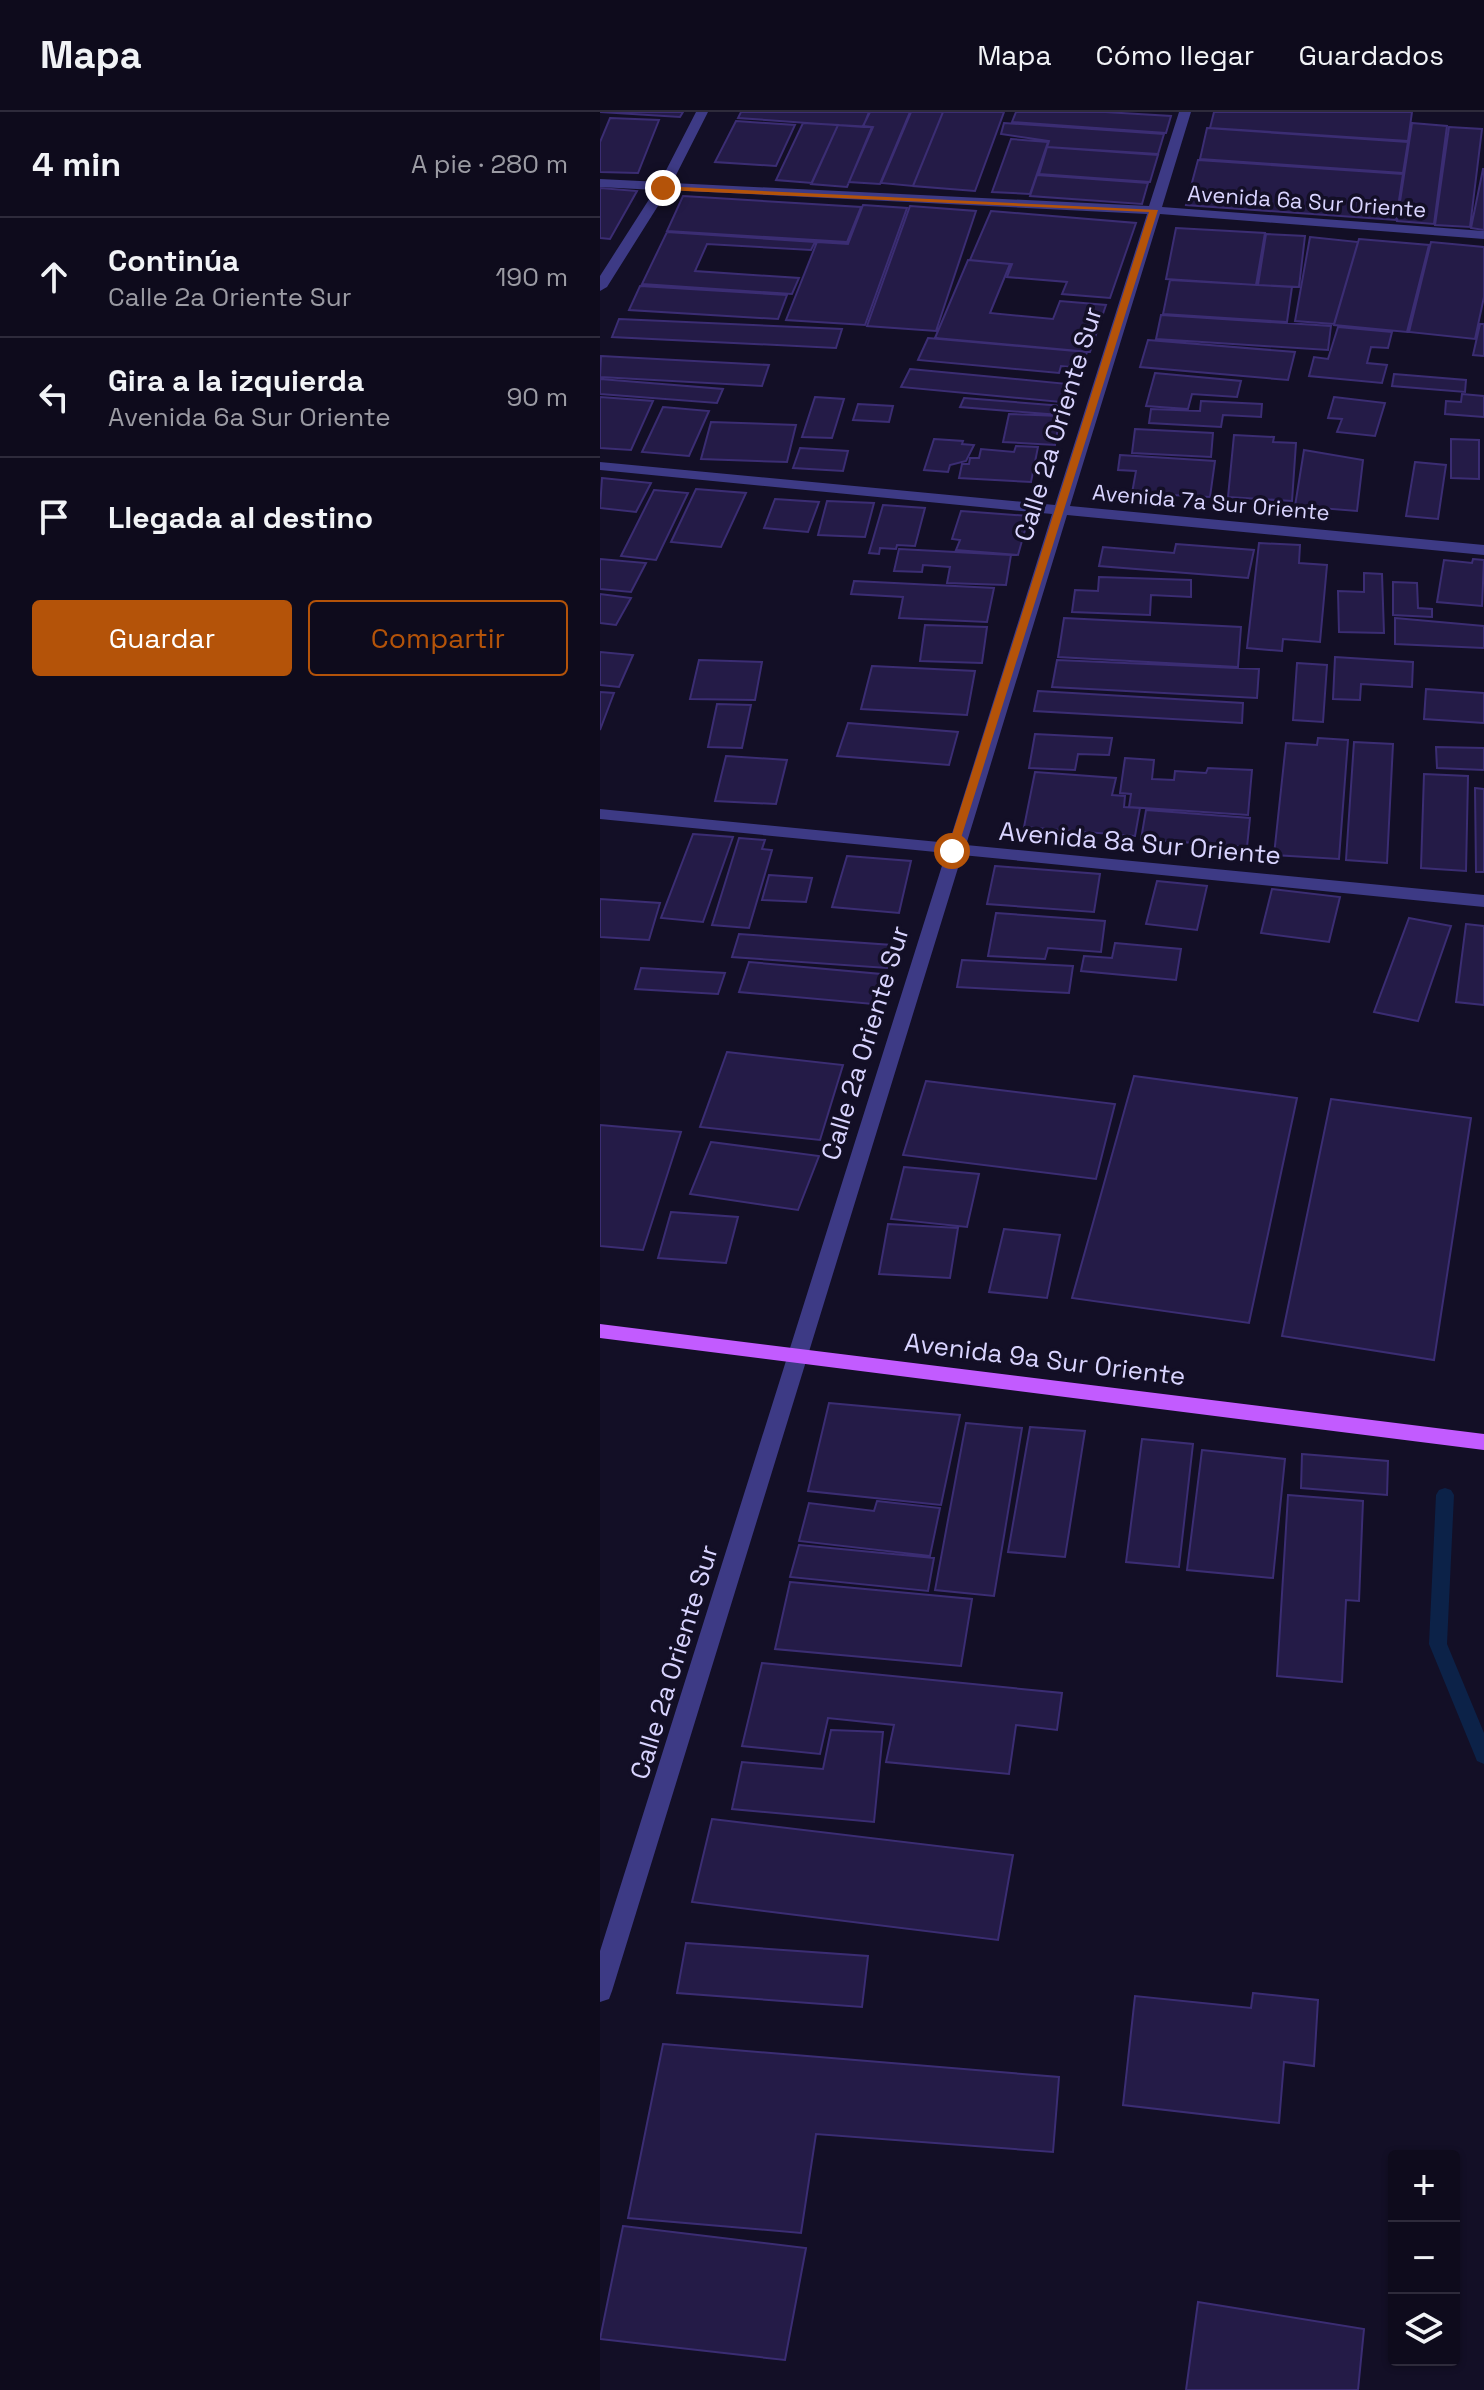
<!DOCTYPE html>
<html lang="es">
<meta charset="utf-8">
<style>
:root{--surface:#0e0b1c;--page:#171425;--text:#f1f3f6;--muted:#9b9ba3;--line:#2e2b3b;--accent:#b45309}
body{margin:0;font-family:"Space Grotesk",sans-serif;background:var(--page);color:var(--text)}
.controls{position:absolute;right:24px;bottom:24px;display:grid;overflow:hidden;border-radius:8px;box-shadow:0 2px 6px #0004}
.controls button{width:72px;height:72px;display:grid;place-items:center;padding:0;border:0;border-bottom:2px solid var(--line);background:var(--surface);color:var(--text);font:40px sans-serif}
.stop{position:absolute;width:24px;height:24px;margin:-18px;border:6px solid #b45309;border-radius:50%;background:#fff}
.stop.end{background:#b45309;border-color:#fff;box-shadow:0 2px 8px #0008}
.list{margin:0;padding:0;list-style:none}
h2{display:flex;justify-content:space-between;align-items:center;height:104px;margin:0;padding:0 32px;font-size:34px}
h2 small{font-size:26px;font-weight:400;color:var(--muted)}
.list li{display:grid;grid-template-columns:52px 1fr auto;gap:24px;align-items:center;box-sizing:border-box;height:120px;padding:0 32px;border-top:2px solid var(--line)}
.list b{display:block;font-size:30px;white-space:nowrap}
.list p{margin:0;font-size:26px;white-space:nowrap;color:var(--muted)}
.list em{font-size:26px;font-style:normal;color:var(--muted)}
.actions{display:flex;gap:16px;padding:24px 32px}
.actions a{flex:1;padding:18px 0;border:2px solid var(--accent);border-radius:8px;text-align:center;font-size:28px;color:var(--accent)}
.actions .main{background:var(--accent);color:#fff}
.icon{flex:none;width:44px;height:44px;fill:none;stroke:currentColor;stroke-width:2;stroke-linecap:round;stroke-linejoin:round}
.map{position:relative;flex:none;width:884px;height:2278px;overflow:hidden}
header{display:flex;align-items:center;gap:48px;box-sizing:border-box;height:112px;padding:0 40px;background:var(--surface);border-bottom:2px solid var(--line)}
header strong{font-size:38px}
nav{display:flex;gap:44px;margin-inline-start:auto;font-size:28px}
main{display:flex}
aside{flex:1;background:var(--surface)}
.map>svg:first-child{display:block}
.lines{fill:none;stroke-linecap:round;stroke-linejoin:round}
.stream{fill:#0c2248;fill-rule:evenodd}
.building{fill:#241b47;stroke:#3b2d73;stroke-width:2}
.minor{fill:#3d3a85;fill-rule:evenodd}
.major{fill:#c25bff;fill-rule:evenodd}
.route{fill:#b45309}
.labels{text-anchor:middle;stroke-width:7;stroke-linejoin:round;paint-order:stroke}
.far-street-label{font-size:22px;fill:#d9d4ff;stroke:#130f26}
.street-label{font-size:26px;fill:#d9d4ff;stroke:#130f26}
</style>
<header>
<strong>Mapa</strong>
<nav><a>Mapa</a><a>Cómo llegar</a><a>Guardados</a></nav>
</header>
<main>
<aside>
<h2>4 min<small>A pie · 280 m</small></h2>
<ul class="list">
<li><svg class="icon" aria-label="ahead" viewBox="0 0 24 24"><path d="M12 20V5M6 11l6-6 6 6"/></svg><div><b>Continúa</b><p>Calle 2a Oriente Sur</p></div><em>190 m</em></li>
<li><svg class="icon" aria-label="left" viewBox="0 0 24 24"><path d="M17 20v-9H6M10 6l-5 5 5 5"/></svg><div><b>Gira a la izquierda</b><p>Avenida 6a Sur Oriente</p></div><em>90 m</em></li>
<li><svg class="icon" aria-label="arrive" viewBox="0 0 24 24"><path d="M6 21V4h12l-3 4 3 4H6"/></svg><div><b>Llegada al destino</b></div></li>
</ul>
<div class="actions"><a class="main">Guardar</a><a>Compartir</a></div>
</aside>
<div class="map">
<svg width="884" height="2278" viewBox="0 0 884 2278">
<rect width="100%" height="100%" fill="#130f26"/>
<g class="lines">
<path class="stream" d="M 845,1376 L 851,1378 L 854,1383 L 847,1532 L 884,1621 L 884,1652 L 877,1649 L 875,1644 L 829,1532 L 836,1383 L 839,1378 Z"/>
</g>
<path class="building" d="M 0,0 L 83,0 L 80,5 Z
M 141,0 L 269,0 L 263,15 L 138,6 Z
M 270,0 L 310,0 L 280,72 L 249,70 L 273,15 L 263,14 Z
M 311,0 L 343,0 L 313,74 L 281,71 Z
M 343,0 L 404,0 L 375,79 L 313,74 Z
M 416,0 L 505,0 L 571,4 L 566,21 L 412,10 Z
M 614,0 L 812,0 L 808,29 L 610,16 Z
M 10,6 L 59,8 L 38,61 L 0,60 L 0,30 Z
M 136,9 L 195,13 L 176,54 L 115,50 Z
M 203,11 L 238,13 L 212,71 L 176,68 Z
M 404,11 L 564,22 L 558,42 L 447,35 L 449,29 L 401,22 Z
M 812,11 L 847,14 L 834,112 L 797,109 Z
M 238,13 L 272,15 L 247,75 L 211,72 Z
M 849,15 L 882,17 L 870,115 L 835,113 Z
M 607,16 L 808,30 L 803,61 L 600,47 Z
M 411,27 L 448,30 L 430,82 L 392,80 Z
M 447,35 L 558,43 L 550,70 L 439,62 Z
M 598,48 L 803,62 L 796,108 L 586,93 Z
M 883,57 L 884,57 L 884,118 L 871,116 Z
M 437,63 L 548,71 L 542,92 L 430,84 Z
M 0,76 L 37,79 L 10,127 L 0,126 Z
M 83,84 L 261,95 L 247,130 L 67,119 Z
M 263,93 L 307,96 L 265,213 L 186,208 L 217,130 L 248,132 Z
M 310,94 L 376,99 L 336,219 L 267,214 Z
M 391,99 L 536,111 L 510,186 L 462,182 L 467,170 L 407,165 L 412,152 L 370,148 Z
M 576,116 L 665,121 L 656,173 L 566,167 Z
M 67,120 L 215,130 L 211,138 L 107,132 L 95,159 L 199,166 L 192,182 L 42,172 Z
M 666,122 L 705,124 L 699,175 L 658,173 Z
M 710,125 L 758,130 L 734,212 L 695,209 Z
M 759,127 L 829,133 L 807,220 L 734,213 Z
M 831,130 L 884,135 L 884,185 L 875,227 L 809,220 Z
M 368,148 L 410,152 L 390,201 L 453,207 L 460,189 L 506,193 L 490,240 L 335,226 Z
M 570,168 L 692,175 L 687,210 L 563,202 Z
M 40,174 L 187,183 L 178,207 L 29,198 Z
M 561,203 L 731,214 L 728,238 L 556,227 Z
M 19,207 L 242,217 L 236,236 L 12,225 Z
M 880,212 L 884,212 L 884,244 L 873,243 Z
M 738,215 L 792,220 L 788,236 L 771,235 L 767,251 L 787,253 L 782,271 L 709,264 L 714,245 L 728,247 Z
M 328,226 L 487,240 L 482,256 L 461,254 L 459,261 L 318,248 Z
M 548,228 L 695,240 L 688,268 L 540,255 Z
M 1,244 L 169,253 L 162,274 L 0,265 Z
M 310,257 L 468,272 L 461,290 L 301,275 Z
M 555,261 L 641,269 L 637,285 L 592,282 L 588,297 L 546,294 Z
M 794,262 L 866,268 L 865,280 L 792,274 Z
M 0,267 L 123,277 L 117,291 L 0,282 Z
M 862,282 L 884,284 L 884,305 L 845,302 L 846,289 L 861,290 Z
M 0,285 L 53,289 L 31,338 L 0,336 Z
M 215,285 L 244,287 L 232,326 L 202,325 Z
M 734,285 L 785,291 L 775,324 L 737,320 L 742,307 L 728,306 Z
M 364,286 L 463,294 L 460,303 L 360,295 Z
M 601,289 L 662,292 L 661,305 L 623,303 L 621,315 L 549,311 L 551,297 L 600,299 Z
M 258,292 L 293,294 L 289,310 L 253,308 Z
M 63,295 L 109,299 L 89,344 L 42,340 Z
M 409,302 L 460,304 L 455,333 L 403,330 Z
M 111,310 L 196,313 L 187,350 L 101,347 Z
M 535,317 L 613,321 L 611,345 L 532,341 Z
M 634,323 L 674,325 L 673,330 L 696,331 L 692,389 L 628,385 Z
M 334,327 L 363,329 L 362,332 L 374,333 L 366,349 L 350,353 L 348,360 L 324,358 Z
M 851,327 L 879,328 L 879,367 L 851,366 Z
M 416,334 L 438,335 L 431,370 L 359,366 L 362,352 L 369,352 L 370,346 L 379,346 L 381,337 L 414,340 Z
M 200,336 L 248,339 L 243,359 L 193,356 Z
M 704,338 L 763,348 L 757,399 L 695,394 Z
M 520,343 L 615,349 L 610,385 L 532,381 L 536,359 L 518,358 Z
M 815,350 L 846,353 L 838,407 L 806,404 Z
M 2,366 L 51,371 L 36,400 L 0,396 Z
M 96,377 L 146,381 L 121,435 L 71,430 Z
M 54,378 L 88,381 L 56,448 L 21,444 Z
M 175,387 L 219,390 L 208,420 L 164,416 Z
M 227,389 L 274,391 L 265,425 L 218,423 Z
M 283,393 L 325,396 L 315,434 L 297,433 L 296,437 L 280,436 L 279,442 L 269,441 Z
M 361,399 L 429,404 L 418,443 L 356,438 L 360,428 L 352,427 Z
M 659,431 L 700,433 L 699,451 L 727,453 L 720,530 L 683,527 L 682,539 L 647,536 Z
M 576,432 L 654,438 L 648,466 L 499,454 L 503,435 L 574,441 Z
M 299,437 L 411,443 L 406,473 L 347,471 L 350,455 L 323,453 L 322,460 L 294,459 Z
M 0,447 L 46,451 L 31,480 L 0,477 Z
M 873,447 L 884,448 L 882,494 L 837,490 L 844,448 L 872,451 Z
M 764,461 L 782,462 L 784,521 L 739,520 L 738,479 L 764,480 Z
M 499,465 L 591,468 L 591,485 L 551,483 L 550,503 L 472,500 L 475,478 L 498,479 Z
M 254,469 L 394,476 L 387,510 L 299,506 L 303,485 L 251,482 Z
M 793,470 L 817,471 L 818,496 L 832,497 L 832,505 L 793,503 Z
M 0,482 L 31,486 L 16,513 L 0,511 Z
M 464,506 L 641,515 L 638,555 L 458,545 Z
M 795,506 L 884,514 L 884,536 L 795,532 Z
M 325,513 L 387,515 L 382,551 L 320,549 Z
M 0,540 L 33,543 L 19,575 L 0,573 Z
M 735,545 L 813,550 L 812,575 L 761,572 L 760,588 L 733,587 Z
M 99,548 L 162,550 L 155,588 L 90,587 Z
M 457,548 L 659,557 L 657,586 L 452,575 Z
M 697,551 L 727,553 L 723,610 L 693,608 Z
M 272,554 L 375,559 L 367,603 L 261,597 Z
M 826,577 L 884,581 L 884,611 L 824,607 Z
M 438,579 L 643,591 L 642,611 L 434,599 Z
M 0,580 L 14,581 L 0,618 Z
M 117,592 L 151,593 L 142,636 L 108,635 Z
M 248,611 L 358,620 L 349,653 L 237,644 Z
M 435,622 L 512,626 L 509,643 L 478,642 L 475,658 L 429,656 Z
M 718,626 L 748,628 L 739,747 L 674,743 L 686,631 L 717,633 Z
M 754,630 L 793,632 L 787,751 L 746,748 Z
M 836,635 L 884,636 L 884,658 L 837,656 Z
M 126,644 L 187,648 L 176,692 L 115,689 Z
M 525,646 L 554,648 L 552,667 L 574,668 L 575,659 L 606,661 L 608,656 L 652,658 L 648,703 L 529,695 L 531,682 L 520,681 Z
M 435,660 L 516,666 L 512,683 L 525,684 L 524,695 L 540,696 L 535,724 L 424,715 Z
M 824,662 L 868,664 L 866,759 L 821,756 Z
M 875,676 L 884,677 L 884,760 L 876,760 Z
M 546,698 L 650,706 L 647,735 L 541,727 Z
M 93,722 L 133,725 L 103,810 L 61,806 Z
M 139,726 L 165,728 L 162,737 L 172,738 L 149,816 L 112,813 Z
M 247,744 L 311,749 L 299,801 L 232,795 Z
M 395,754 L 500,762 L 494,800 L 387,792 Z
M 169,763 L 212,766 L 206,790 L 162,788 Z
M 557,769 L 607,774 L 597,818 L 546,812 Z
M 672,777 L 740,785 L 729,830 L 661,821 Z
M 0,787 L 60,791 L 49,828 L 0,825 Z
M 396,801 L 505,809 L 501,840 L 448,836 L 445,847 L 388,844 Z
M 809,806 L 851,814 L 818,909 L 774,900 Z
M 866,812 L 884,814 L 884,893 L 856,890 Z
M 139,822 L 292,833 L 287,856 L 132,845 Z
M 515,831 L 581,837 L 576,868 L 481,859 L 484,844 L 512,846 Z
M 362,848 L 473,854 L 469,881 L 357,875 Z
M 149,850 L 292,863 L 284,893 L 139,880 Z
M 41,856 L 125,861 L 118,882 L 35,877 Z
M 127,940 L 243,953 L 220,1028 L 100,1015 Z
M 534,964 L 697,986 L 649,1211 L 472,1186 Z
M 326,969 L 515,992 L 496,1067 L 303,1043 Z
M 731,987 L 871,1006 L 834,1248 L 682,1224 Z
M 0,1013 L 81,1020 L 43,1138 L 0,1134 Z
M 111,1030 L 219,1044 L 198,1098 L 90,1082 Z
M 304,1055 L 379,1062 L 367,1115 L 291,1107 Z
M 71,1100 L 138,1105 L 126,1151 L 58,1146 Z
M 288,1112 L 358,1116 L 350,1166 L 279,1162 Z
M 404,1117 L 460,1123 L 447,1186 L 389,1180 Z
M 229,1291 L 360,1303 L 341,1393 L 208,1379 Z
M 366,1311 L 422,1316 L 394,1484 L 335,1478 Z
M 430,1315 L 485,1319 L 465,1445 L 408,1440 Z
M 542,1327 L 593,1332 L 579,1455 L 526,1450 Z
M 602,1338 L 685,1347 L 673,1466 L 587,1458 Z
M 702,1342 L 788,1349 L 787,1383 L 701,1376 Z
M 688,1383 L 763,1389 L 759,1489 L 746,1488 L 742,1570 L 677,1564 Z
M 277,1389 L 340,1396 L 330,1444 L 199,1429 L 209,1391 L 274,1399 Z
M 199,1433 L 334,1446 L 328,1479 L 190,1465 Z
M 190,1470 L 372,1487 L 361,1554 L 175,1537 Z
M 162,1551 L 462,1581 L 457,1618 L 416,1613 L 409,1662 L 286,1650 L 294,1613 L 228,1606 L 220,1642 L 142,1634 Z
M 231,1618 L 283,1620 L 274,1710 L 132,1697 L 142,1650 L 223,1657 Z
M 112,1707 L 413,1743 L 398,1828 L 92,1790 Z
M 86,1831 L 268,1844 L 262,1895 L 77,1881 Z
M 653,1881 L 718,1888 L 714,1954 L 684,1950 L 679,2011 L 523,1993 L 535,1884 L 651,1896 Z
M 63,1932 L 459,1965 L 453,2040 L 216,2022 L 201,2121 L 28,2106 Z
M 23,2114 L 206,2136 L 185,2248 L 0,2227 Z
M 598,2190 L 764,2217 L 758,2278 L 586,2278 Z"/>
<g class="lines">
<path class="minor" d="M 96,0 L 108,0 L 72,71 L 549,94 L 579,0 L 591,0 L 562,95 L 884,119 L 884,127 L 560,102 L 470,394 L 884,433 L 884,443 L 467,403 L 366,733 L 884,783 L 884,795 L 362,743 L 12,1879 L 9,1887 L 0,1890 L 0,1839 L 346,741 L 0,707 L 0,697 L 349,731 L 452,402 L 0,358 L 0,350 L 455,393 L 547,102 L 68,78 L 7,175 L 0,179 L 0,164 L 55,78 L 0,75 L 0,67 L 60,70 Z"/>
<path class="major" d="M 0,1212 L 884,1322 L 884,1338 L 0,1226 Z"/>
</g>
<path class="route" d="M 60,74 L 558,98 L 356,742 L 347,739 L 549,100 L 63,78 Z"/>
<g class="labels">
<g class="far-street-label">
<text transform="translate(707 89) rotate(4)" y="8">Avenida 6a Sur Oriente</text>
<text transform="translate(611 390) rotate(5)" y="8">Avenida 7a Sur Oriente</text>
</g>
<g class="street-label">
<text transform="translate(458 312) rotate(-73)" y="9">Calle 2a Oriente Sur</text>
<text transform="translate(540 731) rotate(5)" y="9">Avenida 8a Sur Oriente</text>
<text transform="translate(265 931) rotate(-73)" y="9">Calle 2a Oriente Sur</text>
<text transform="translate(445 1247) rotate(7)" y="9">Avenida 9a Sur Oriente</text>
<text transform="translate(74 1550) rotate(-73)" y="9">Calle 2a Oriente Sur</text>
</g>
</g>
</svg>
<div class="controls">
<button>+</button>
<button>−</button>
<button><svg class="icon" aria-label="layers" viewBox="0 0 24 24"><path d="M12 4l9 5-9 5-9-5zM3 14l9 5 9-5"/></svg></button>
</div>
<div class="stop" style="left:352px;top:739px"></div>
<div class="stop end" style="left:63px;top:76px"></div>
</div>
</main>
